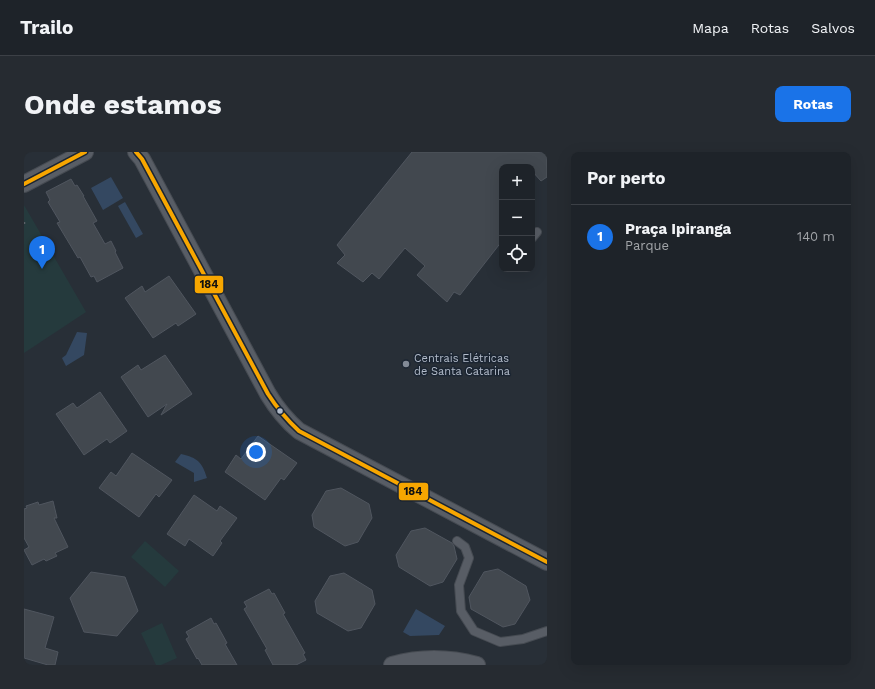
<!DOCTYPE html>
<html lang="pt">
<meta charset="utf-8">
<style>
:root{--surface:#1e2329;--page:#262b31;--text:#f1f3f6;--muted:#a1a4a8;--line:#3c4046;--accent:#1a73e8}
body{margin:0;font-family:"Work Sans",sans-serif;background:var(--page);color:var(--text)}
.controls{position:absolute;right:12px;top:12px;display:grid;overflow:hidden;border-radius:8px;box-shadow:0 4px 16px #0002}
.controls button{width:36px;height:36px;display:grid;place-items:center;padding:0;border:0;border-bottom:1px solid var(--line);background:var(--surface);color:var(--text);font:20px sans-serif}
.you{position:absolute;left:232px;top:300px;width:14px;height:14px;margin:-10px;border:3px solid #fff;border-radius:50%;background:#1a73e8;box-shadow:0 0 0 6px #1a73e833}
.badge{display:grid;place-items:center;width:26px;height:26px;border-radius:50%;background:var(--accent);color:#fff;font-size:13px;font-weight:700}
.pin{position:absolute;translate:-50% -33px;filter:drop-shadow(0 1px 2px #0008)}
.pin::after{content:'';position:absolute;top:21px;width:14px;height:12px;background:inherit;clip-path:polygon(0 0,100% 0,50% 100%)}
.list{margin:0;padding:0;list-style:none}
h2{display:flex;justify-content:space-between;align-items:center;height:52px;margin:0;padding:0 16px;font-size:17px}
h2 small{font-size:13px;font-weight:400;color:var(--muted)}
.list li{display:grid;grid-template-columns:26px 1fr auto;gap:12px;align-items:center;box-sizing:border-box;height:64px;padding:0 16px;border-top:1px solid var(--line)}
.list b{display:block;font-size:15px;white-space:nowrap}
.list p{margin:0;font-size:13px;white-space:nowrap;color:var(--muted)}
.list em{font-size:13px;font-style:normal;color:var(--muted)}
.icon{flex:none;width:22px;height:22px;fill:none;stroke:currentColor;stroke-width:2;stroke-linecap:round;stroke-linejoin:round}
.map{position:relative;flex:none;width:523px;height:513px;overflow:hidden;border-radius:8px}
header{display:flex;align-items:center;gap:24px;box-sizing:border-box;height:56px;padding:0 20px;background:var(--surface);border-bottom:1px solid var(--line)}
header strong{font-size:19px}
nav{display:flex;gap:22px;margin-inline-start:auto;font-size:14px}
.intro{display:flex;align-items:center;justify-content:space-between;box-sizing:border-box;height:96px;padding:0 24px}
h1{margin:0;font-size:28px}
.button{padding:10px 18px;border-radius:8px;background:var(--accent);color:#fff;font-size:14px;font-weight:700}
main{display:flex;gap:24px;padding:0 24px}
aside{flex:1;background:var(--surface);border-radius:8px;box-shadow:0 4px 16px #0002}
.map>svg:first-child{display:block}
.green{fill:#253a3d}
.water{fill:#344861}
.building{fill:#42484f;stroke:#50565f}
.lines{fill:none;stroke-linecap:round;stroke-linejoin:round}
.service-casing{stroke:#464b52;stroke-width:10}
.minor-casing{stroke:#464b52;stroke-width:18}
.path{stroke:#5c6268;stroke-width:2.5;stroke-dasharray:3 3;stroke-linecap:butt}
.service{stroke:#585d65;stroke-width:8}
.minor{stroke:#585d65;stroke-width:16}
.bus-1-casing{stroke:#1b2532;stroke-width:7}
.bus-1{stroke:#f7a600;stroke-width:4}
.poi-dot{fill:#828a96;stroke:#1b2532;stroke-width:1.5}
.bus-dot{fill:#b2bbc9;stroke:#1b2532;stroke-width:1.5}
.labels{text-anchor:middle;stroke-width:3;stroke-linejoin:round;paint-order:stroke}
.poi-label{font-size:11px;fill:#b2bbc9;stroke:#1b2532;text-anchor:start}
.line-badge{stroke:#1b2532;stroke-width:1.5}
.pale-badge-label{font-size:11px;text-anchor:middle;font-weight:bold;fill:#111}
</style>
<header>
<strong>Trailo</strong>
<nav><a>Mapa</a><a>Rotas</a><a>Salvos</a></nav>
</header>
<div class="intro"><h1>Onde estamos</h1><a class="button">Rotas</a></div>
<main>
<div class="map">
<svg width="523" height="513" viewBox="0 0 523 513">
<rect width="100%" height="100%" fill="#282f37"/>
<path class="green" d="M 0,53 L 62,160 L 0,201 Z
M 121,389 L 155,419 L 141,435 L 107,405 Z
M 138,471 L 153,506 L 137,513 L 132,513 L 117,481 Z"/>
<path class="water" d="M 87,25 L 99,46 L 79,58 L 67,36 Z
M 101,50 L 119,82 L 112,86 L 94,54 Z
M 53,180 L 63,181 L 60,203 L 42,214 L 38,206 L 42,203 Z
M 157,302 C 174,306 178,310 183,326 L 170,330 L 170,321 L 151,310 Z
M 392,457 L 421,474 L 415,483 L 386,484 L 379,480 Z"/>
<path class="building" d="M 388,0 L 523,0 L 523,25 L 517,29 L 508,19 L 508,15 L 478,15 L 478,89 L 436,143 L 430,140 L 423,150 L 393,123 L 401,114 L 381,96 L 355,127 L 348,121 L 339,130 L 313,111 L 321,103 L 313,93 Z
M 47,27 L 51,34 L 53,33 L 60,44 L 59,44 L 73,69 L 69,71 L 81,92 L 87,89 L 92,99 L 91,100 L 99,116 L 73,130 L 70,124 L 67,125 L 56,105 L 54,106 L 33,71 L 36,70 L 24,50 L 26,48 L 22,40 Z
M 145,124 L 172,162 L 154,174 L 152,171 L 129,186 L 101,146 L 118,134 L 121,140 Z
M 141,203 L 168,242 L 137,263 L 143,252 L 124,265 L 97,225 L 114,213 L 117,218 Z
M 76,240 L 103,279 L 86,291 L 83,287 L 60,303 L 32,262 L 49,251 L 53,256 Z
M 234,284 L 273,311 L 260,328 L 257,326 L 241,348 L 201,320 L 212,303 L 217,307 Z
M 108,301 L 148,328 L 135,345 L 132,342 L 115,365 L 75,336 L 87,320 L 92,324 Z
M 317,336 L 345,352 L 348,366 L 334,390 L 321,394 L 290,375 L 288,363 L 302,339 Z
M 170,343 L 193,359 L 196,354 L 213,366 L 196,389 L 198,391 L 189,404 L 165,387 L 161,394 L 143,382 Z
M 29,349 L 33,366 L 30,366 L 44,395 L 31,401 L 33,404 L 22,409 L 20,407 L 8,413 L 0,398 L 5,395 L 0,386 L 0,357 L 3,356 L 2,354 L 14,350 L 15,353 Z
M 401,376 L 428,391 L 430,394 L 433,407 L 419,430 L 406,434 L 375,415 L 372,403 L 387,379 Z
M 474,417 L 502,434 L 506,448 L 491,472 L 479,475 L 447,457 L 445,445 L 460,420 Z
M 67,420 L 101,425 L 114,459 L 93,484 L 60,480 L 46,446 Z
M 320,421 L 348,438 L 351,452 L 337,476 L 324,479 L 293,461 L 291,449 L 306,424 Z
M 245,437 L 248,442 L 250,441 L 261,461 L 259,462 L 281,501 L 279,502 L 282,508 L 272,513 L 249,513 L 241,498 L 243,497 L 220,457 L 223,455 L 220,450 Z
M 0,457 L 30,465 L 21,496 L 34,500 L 31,513 L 24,513 L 0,506 Z
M 187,466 L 190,472 L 192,471 L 203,491 L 201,492 L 213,513 L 178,513 L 174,506 L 173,507 L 162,487 L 165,485 L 162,480 Z"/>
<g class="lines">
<g class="service-casing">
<path id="service" d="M 508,86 L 513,80
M 433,389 L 441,395 L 445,406 L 435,433 L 437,459 L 450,479 L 476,490 L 499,487 L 523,479"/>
</g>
<g class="minor-casing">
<path id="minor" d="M 112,0 L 118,7 L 244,242 C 253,257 262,268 275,279 L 523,410
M 0,32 L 61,0
M 368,513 C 396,505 424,505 453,513"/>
</g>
<path class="path" d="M 0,70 L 0,72"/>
<use href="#service" class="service"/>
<use href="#minor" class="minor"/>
<g class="bus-1-casing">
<path id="bus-1" d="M 112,0 L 118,7 L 244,242 C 253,256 263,268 275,279 L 523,410
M 0,32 L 61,0"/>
</g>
<use href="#bus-1" class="bus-1"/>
</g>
<circle class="poi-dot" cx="382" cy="212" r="4"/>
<circle class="bus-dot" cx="256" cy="259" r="3.5"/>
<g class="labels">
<g class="poi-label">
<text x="390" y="210">Centrais Elétricas<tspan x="390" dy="13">de Santa Catarina</tspan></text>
</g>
</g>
<g class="line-badge">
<rect x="170" y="123" width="30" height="19" rx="4" fill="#f7a600"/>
<rect x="374" y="330" width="31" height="19" rx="4" fill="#f7a600"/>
</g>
<g class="pale-badge-label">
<text x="185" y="136">184</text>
<text x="389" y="343">184</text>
</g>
</svg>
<div class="controls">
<button>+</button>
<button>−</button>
<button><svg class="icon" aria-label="locate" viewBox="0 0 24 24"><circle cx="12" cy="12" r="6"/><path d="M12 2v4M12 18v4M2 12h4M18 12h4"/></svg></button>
</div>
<div class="you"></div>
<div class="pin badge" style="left:18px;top:117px">1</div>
</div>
<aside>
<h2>Por perto<small></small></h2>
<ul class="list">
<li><span class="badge">1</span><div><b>Praça Ipiranga</b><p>Parque</p></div><em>140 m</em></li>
</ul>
</aside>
</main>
